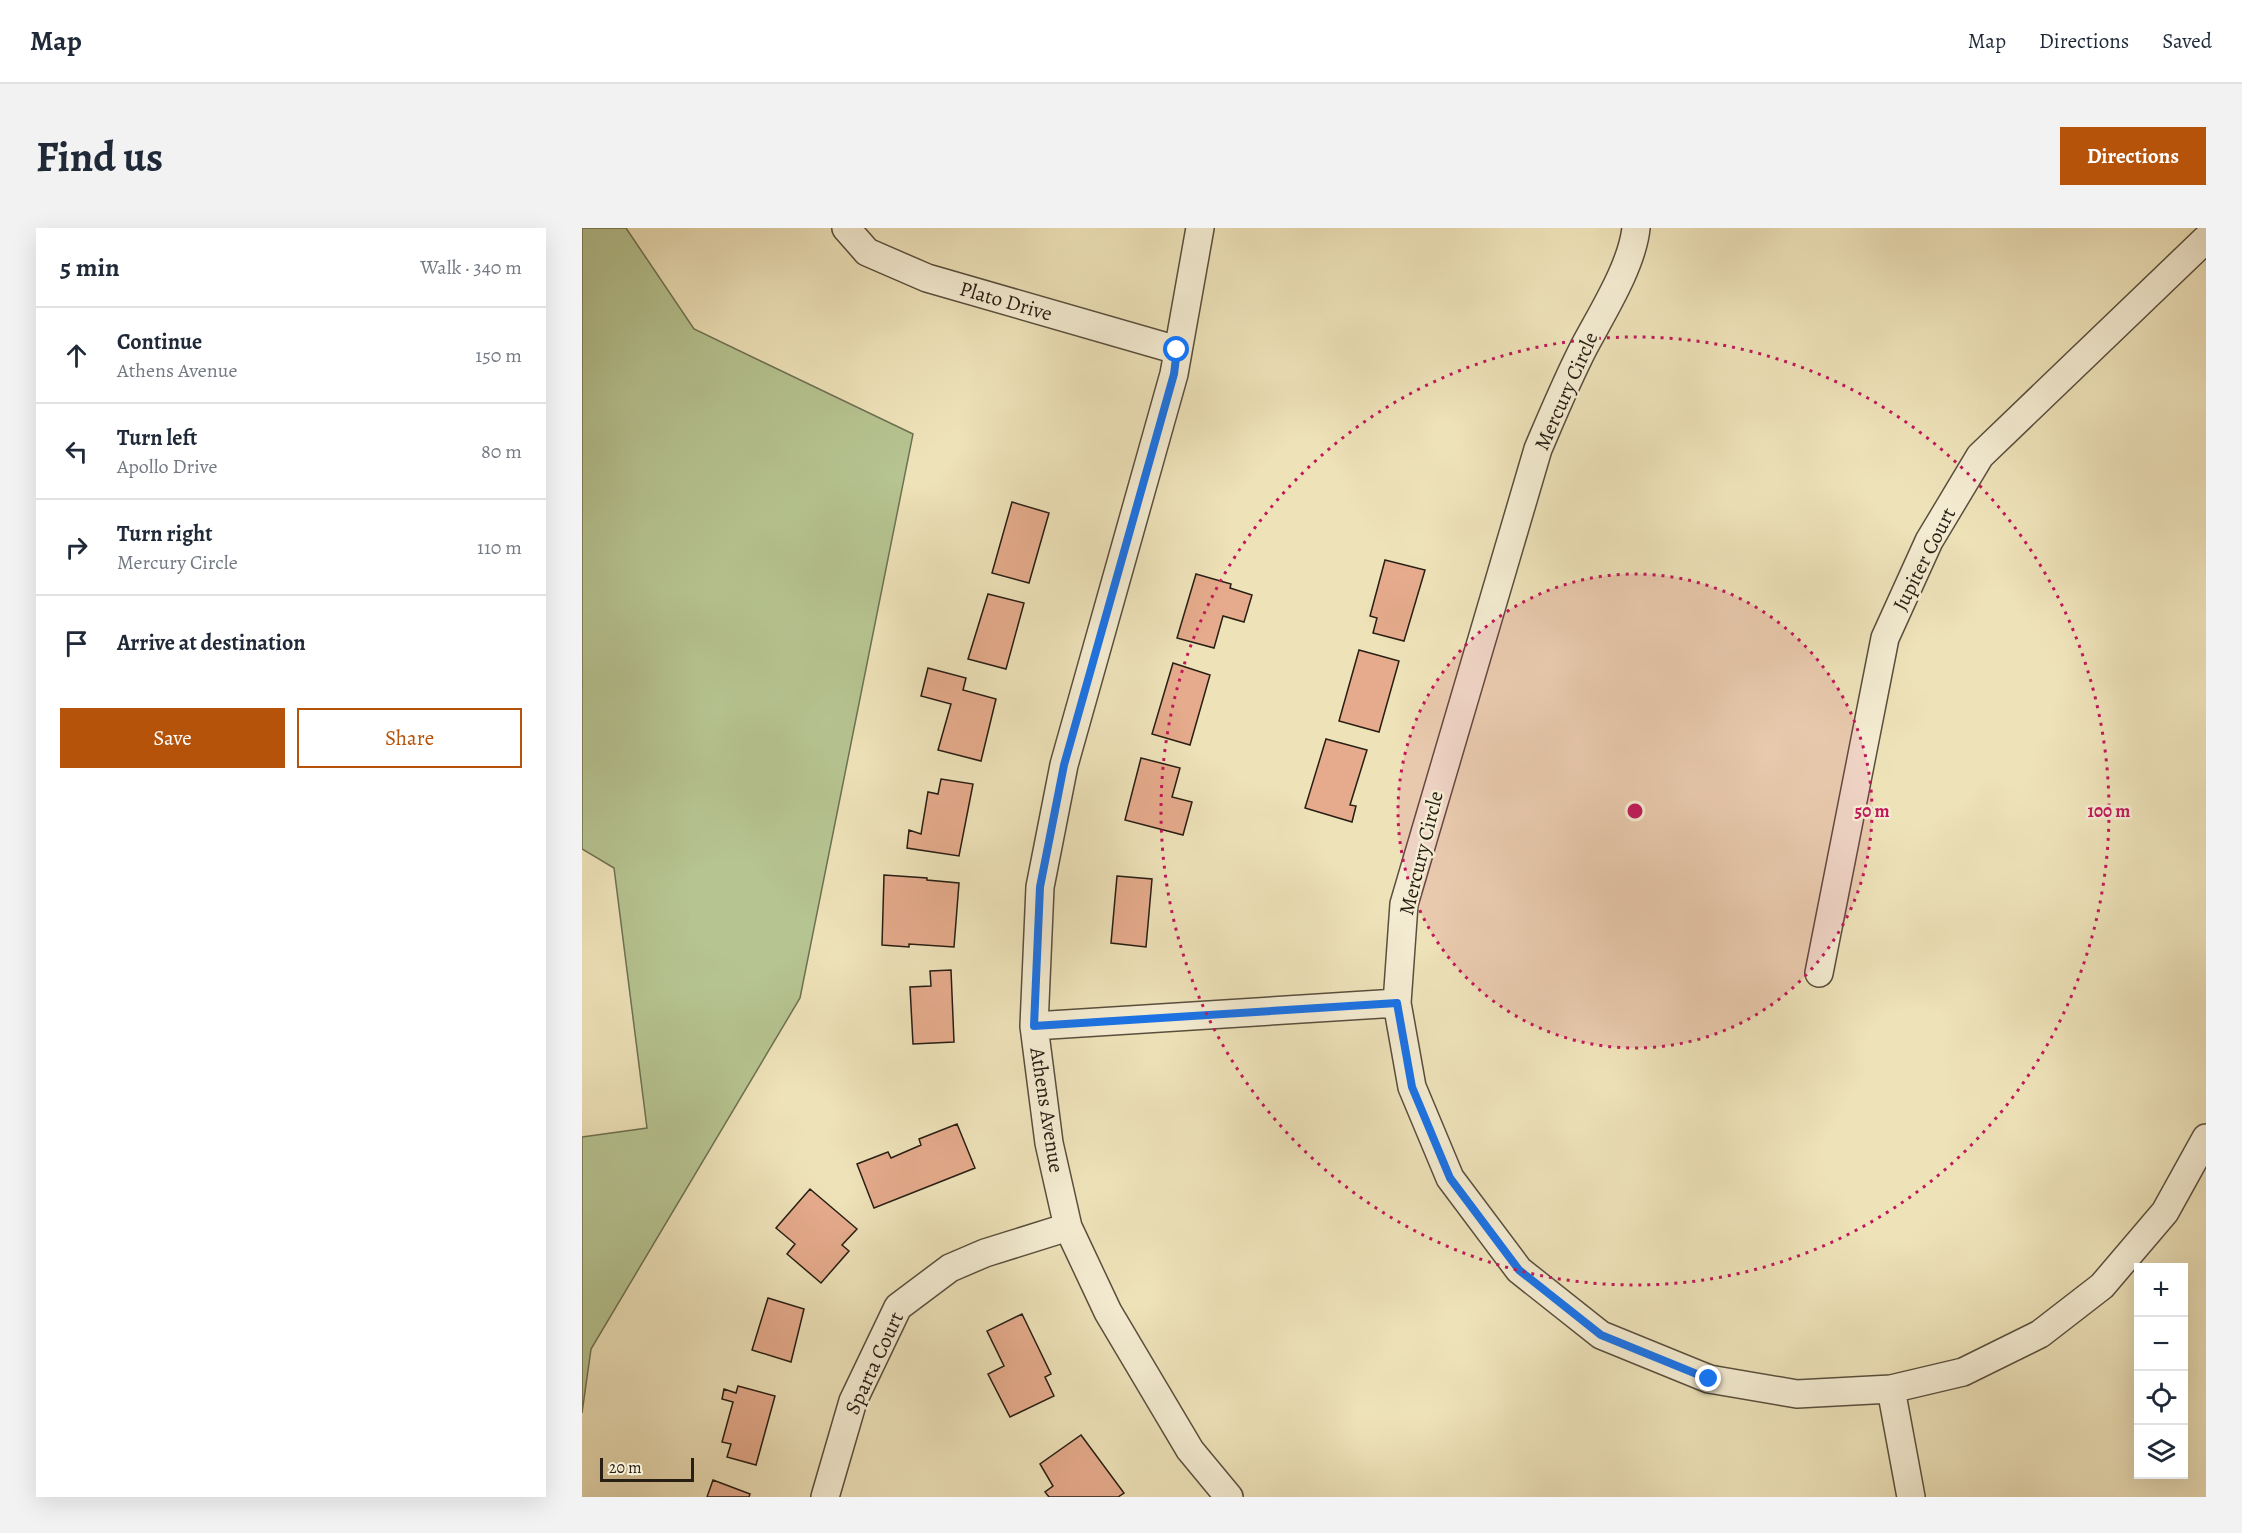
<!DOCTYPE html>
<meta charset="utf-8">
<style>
:root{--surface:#fff;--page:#f2f2f3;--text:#1f2937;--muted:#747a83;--line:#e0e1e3;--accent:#b45309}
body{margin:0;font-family:Alegreya,serif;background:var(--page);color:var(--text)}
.controls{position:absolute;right:18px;bottom:18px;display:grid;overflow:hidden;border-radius:0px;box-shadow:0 6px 24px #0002}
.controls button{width:54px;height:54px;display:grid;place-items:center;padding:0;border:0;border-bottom:2px solid var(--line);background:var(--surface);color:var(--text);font:30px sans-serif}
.scale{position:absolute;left:18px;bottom:15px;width:94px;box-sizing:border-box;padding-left:6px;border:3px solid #271e14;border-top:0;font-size:16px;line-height:21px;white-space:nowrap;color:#271e14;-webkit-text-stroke:4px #f4ecd2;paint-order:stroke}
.stop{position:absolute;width:18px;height:18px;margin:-14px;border:4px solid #1a73e8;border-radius:50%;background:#fff}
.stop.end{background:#1a73e8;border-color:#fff;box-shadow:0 2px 6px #0008}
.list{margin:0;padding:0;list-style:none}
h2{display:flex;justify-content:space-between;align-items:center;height:78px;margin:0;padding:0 24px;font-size:26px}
h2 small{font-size:20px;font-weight:400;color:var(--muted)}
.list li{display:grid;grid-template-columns:39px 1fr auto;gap:18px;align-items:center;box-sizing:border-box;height:96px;padding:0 24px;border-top:2px solid var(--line)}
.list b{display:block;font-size:22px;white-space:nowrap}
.list p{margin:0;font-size:20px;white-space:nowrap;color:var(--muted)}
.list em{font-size:20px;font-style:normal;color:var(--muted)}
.actions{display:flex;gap:12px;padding:18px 24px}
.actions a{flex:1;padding:14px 0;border:2px solid var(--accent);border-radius:0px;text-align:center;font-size:21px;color:var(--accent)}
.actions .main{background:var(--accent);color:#fff}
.icon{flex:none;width:33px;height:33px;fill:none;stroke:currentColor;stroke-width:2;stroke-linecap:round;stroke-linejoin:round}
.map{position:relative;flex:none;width:1624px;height:1269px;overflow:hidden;border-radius:0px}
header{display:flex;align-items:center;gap:36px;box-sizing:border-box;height:84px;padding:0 30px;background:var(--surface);border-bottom:2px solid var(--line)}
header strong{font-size:28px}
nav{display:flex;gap:33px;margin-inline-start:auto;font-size:21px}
.intro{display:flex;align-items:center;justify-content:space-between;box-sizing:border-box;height:144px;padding:0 36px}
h1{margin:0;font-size:42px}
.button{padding:15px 27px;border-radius:0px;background:var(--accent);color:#fff;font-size:21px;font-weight:700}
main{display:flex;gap:36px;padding:0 36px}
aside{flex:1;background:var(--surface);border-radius:0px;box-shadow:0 6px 24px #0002}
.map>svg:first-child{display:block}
.green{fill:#b6c491;stroke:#6e7152;stroke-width:1.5}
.building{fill:#e5ab8c;stroke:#271e14;stroke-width:1.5}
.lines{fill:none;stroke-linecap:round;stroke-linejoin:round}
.street-casing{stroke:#594f3d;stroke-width:30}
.street{stroke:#f4ecd2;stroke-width:27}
.route{stroke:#1a73e8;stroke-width:8}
.ring{fill:none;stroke:#c2185b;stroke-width:3;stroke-dasharray:3 6}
.labels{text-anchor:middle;stroke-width:5;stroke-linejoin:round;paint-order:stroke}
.street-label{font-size:21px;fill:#271e14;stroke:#f4ecd2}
.centre{fill:#c2185b;stroke:#f4ecd2;stroke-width:3}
.ring-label{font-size:18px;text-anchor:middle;font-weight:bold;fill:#c2185b;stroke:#f4ecd2;stroke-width:5;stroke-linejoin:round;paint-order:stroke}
</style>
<header>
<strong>Map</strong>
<nav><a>Map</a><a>Directions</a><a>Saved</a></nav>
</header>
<div class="intro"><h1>Find us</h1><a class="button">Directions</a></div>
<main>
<aside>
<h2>5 min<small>Walk · 340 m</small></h2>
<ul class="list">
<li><svg class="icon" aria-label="ahead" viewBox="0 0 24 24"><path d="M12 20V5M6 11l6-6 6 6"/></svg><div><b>Continue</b><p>Athens Avenue</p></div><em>150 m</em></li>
<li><svg class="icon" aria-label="left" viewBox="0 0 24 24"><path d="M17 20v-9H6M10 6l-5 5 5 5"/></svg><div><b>Turn left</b><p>Apollo Drive</p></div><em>80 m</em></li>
<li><svg class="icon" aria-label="right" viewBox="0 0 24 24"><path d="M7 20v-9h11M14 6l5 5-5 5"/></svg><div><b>Turn right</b><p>Mercury Circle</p></div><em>110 m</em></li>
<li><svg class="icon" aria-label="arrive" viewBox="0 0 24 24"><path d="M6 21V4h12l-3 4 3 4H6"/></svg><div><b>Arrive at destination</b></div></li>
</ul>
<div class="actions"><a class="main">Save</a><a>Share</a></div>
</aside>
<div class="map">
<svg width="1624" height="1269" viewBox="0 0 1624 1269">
<rect width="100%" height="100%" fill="#eee2b9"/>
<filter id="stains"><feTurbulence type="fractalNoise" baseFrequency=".00333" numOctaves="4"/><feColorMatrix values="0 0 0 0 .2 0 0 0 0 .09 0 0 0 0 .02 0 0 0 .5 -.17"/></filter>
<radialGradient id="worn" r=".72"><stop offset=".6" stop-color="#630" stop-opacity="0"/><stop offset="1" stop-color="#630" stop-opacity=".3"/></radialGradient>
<path class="green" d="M 0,0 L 44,0 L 112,101 L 331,206 L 218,770 L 9,1121 L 0,1185 L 0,909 L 65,900 L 32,640 L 0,621 Z"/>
<path class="building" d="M 430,274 L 467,285 L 447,355 L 410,345 Z
M 803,332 L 843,342 L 822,413 L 791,405 L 795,390 L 788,388 Z
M 614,346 L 649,356 L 648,360 L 670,367 L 662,394 L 641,388 L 632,420 L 595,410 Z
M 406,366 L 442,375 L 424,441 L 386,431 Z
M 777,422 L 817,433 L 797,504 L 757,493 Z
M 591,435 L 628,447 L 608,517 L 570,506 Z
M 346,440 L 384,450 L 381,462 L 414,471 L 399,533 L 356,522 L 369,476 L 339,468 Z
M 744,511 L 785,522 L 768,577 L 774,578 L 770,594 L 723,580 Z
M 559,530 L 598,540 L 590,569 L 610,574 L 601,607 L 543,592 Z
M 359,551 L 391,556 L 377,628 L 325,620 L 327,602 L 339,606 L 346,564 L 356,566 Z
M 302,647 L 345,650 L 345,652 L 377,655 L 372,719 L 327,716 L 327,719 L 300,717 Z
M 535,648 L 570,651 L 564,719 L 529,715 Z
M 369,742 L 372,814 L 331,816 L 328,759 L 349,758 L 348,743 Z
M 375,896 L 393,940 L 292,980 L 275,936 L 306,924 L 309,930 L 339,917 L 337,911 Z
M 228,961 L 275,1001 L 260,1017 L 267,1023 L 239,1055 L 205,1026 L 213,1016 L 194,1000 Z
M 186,1070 L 222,1081 L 209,1134 L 170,1122 Z
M 440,1086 L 469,1146 L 463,1149 L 472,1168 L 428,1189 L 406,1146 L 422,1138 L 405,1103 Z
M 156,1158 L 193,1168 L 174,1237 L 145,1229 L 149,1216 L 140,1214 L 151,1174 L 140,1171 L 142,1161 L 154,1165 Z
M 499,1207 L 542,1265 L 536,1269 L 467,1269 L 463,1264 L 471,1258 L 458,1236 Z
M 131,1252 L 168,1266 L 167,1269 L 125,1269 Z"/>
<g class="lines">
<g class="street-casing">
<path id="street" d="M 264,0 L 285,24 L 345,50 L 595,122
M 618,0 L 592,146 L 482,537 L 458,659 L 452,798 L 467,915 L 486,999 L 526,1084 L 608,1222 L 647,1269
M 1054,0 C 1050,38 1020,85 1002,119 C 985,152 971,186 956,221 L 822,676 L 815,775 L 830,859 L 868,950 L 937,1042 L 1019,1107 L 1127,1151 L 1215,1166 L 1309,1161 L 1381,1144 L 1458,1106 L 1520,1058 L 1583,984 L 1624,910
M 1237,745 L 1303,410 L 1347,313 L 1398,228 L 1624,11
M 452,798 L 815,775
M 1309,1161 L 1329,1269
M 243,1269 L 271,1173 L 316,1079 L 368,1040 L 403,1025 L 486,999"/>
</g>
<use href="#street" class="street"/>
</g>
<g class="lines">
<path class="route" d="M 595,122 L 592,146 L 482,537 L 458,659 L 452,798 L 815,775 L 830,859 L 868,950 L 937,1042 L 1019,1107 L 1127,1151"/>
</g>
<circle cx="1053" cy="583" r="237" fill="#c2185b" fill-opacity=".12"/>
<g class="ring">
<circle cx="1053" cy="583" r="237"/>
<circle cx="1053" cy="583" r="474"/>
</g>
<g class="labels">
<g class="street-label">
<text transform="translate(424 73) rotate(16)" y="7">Plato Drive</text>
<text transform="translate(984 163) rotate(-66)" y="7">Mercury Circle</text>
<text transform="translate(1342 331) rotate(-63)" y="7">Jupiter Court</text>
<text transform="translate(839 625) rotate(-76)" y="7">Mercury Circle</text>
<text transform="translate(465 882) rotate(81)" y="7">Athens Avenue</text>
<text transform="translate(292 1135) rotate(-65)" y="7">Sparta Court</text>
</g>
</g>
<circle cx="1053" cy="583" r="9" class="centre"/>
<g class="ring-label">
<text x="1290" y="589">50 m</text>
<text x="1527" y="589">100 m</text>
</g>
<rect width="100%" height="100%" filter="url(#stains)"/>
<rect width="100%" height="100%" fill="url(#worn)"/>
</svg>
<div class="controls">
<button>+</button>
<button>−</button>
<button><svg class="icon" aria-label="locate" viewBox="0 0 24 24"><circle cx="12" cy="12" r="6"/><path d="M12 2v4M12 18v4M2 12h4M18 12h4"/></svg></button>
<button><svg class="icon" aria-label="layers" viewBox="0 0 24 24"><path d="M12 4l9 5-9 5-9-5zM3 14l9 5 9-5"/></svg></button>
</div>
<div class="scale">20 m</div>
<div class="stop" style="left:595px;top:122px"></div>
<div class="stop end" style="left:1127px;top:1151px"></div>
</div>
</main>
